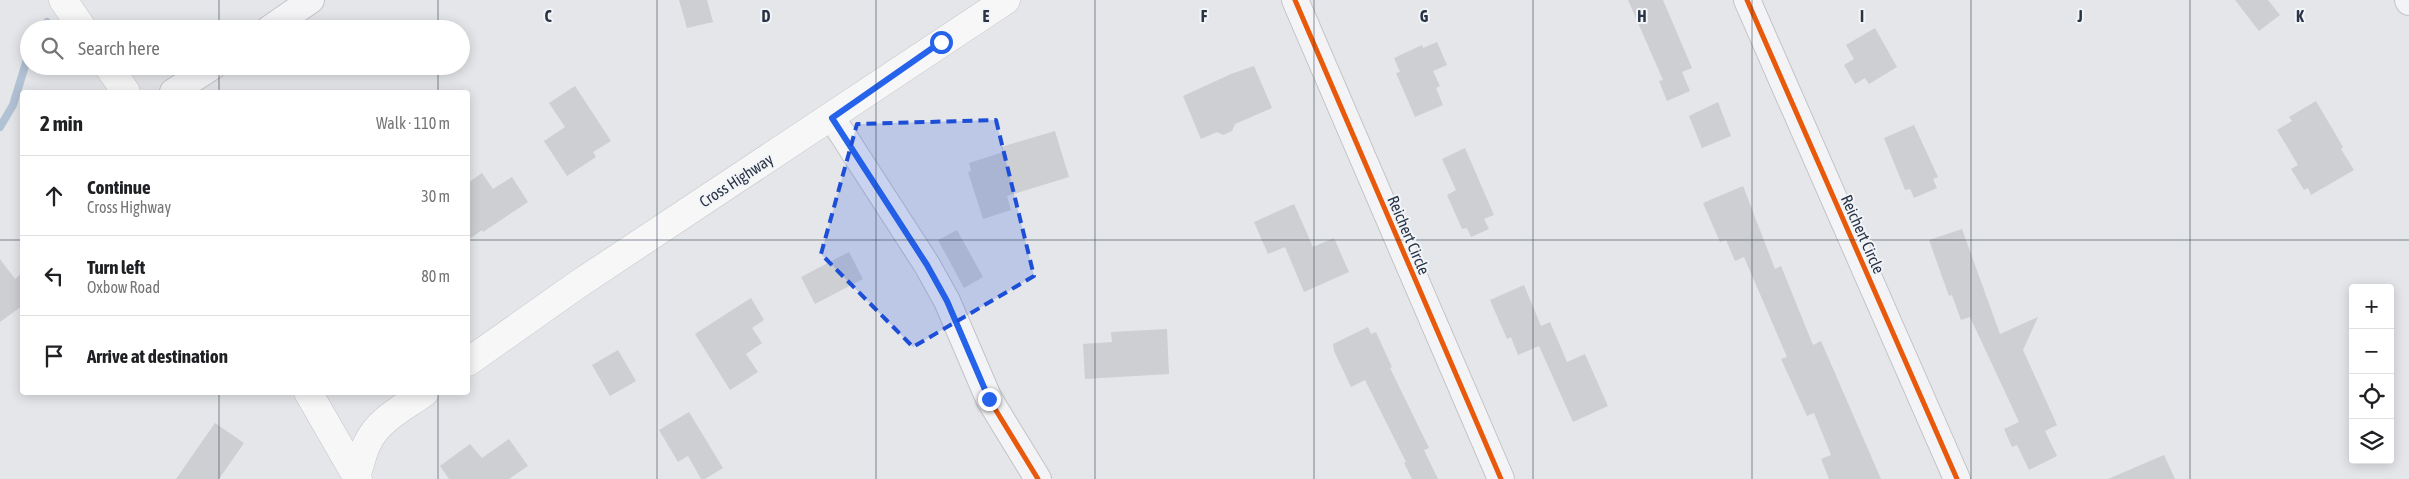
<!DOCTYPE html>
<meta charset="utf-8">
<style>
:root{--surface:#fff;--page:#f6f6f6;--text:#202124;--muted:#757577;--line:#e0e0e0}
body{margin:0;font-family:"Asap Condensed",sans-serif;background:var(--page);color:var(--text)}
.controls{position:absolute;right:15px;bottom:15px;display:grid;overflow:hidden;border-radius:5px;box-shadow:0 2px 12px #0003}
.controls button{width:45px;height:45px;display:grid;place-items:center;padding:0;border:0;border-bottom:1px solid var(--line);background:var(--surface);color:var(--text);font:25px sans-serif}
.stop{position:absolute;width:15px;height:15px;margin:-11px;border:4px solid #2563eb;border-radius:50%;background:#fff}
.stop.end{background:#2563eb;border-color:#fff;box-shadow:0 1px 5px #0008}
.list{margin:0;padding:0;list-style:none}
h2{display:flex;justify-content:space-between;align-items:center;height:65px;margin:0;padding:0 20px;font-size:21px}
h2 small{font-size:16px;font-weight:400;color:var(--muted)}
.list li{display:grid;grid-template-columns:32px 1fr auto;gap:15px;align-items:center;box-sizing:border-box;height:80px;padding:0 20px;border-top:1px solid var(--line)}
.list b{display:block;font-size:19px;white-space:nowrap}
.list p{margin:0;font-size:16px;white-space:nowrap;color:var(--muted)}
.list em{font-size:16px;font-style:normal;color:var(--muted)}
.icon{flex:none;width:28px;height:28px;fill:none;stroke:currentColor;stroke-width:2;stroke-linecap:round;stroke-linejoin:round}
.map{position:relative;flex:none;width:2409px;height:479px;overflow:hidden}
.search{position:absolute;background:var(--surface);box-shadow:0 2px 12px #0003;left:20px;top:20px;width:450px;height:55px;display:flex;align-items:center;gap:12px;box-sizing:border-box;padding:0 18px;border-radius:28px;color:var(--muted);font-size:19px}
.panel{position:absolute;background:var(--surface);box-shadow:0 2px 12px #0003;left:20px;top:90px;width:450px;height:305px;border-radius:5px}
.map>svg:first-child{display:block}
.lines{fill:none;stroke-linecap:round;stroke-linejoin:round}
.stream{stroke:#b2c2d5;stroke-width:8}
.building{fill:#cdcfd2}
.minor-casing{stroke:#c2c4c7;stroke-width:28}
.secondary-casing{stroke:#c2c4c7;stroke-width:29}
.minor{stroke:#f4f4f6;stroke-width:26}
.secondary{stroke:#f7f7f8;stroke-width:28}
.cycleway-casing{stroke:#f2f5f8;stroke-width:8}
.cycleway{stroke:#e8590c;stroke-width:5}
.route{stroke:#2563eb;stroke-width:6}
.marked{fill:#1d4ed8;fill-opacity:0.2;stroke:#1d4ed8;stroke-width:4;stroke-dasharray:10 6;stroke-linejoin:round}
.grid{fill:none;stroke:#293345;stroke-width:1;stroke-opacity:0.55}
.labels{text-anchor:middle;stroke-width:4;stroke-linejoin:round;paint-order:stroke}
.street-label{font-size:16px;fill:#293345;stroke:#f2f5f8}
.grid-label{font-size:16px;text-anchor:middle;font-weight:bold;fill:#293345;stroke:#f2f5f8;stroke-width:4;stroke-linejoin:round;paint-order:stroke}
</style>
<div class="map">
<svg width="2409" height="479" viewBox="0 0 2409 479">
<rect width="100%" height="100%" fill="#e4e6e9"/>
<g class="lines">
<path class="stream" d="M 40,29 L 47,22
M 0,127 L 13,105 L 29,53"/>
</g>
<path class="building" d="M 679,0 L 707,0 L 713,22 L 687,28 Z
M 1628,0 L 1663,0 L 1692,68 L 1682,72 L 1690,91 L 1667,101 L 1659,81 L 1663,80 Z
M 2235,0 L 2268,0 L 2280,15 L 2259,31 Z
M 1875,28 L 1897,67 L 1869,84 L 1865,78 L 1855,84 L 1844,65 L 1854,59 L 1846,45 Z
M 1437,42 L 1447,65 L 1433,71 L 1440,86 L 1436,88 L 1443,105 L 1415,117 L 1396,73 L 1400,72 L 1394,58 L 1422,45 L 1423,48 Z
M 1254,66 L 1272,108 L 1235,124 L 1232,131 L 1223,135 L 1217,132 L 1201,139 L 1183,96 L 1231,74 Z
M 575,86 L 611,141 L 593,152 L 596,157 L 567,176 L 544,141 L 565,127 L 549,103 Z
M 2316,101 L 2343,147 L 2341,149 L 2354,170 L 2311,195 L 2308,188 L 2304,190 L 2291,169 L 2298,165 L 2277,130 L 2292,121 L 2289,117 Z
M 1718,102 L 1731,136 L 1702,148 L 1689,116 Z
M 1914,125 L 1938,177 L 1933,179 L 1937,188 L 1914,198 L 1910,189 L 1905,190 L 1884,138 Z
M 1055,131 L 1069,177 L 1007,196 L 1011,210 L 983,219 L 968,172 L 971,171 L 969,163 L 1003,152 L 1001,147 Z
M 1465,148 L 1494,215 L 1484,219 L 1489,229 L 1471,237 L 1467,228 L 1462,229 L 1447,195 L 1456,190 L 1442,159 Z
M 482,173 L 493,189 L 512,177 L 528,202 L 483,232 L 482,230 L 468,240 L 468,183 Z
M 1743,186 L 1775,269 L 1781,266 L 1813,345 L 1821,341 L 1881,479 L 1829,479 L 1821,459 L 1831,455 L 1814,413 L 1807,416 L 1781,359 L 1787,357 L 1744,257 L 1735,261 L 1726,240 L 1720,242 L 1703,203 Z
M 1294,204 L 1313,247 L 1334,238 L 1349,272 L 1304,292 L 1285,247 L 1268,254 L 1254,222 Z
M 1962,229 L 2000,334 L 2038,317 L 2023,350 L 2057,425 L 2045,431 L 2057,456 L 2029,470 L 2017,445 L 2012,447 L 2004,429 L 2019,422 L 1970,317 L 1961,320 L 1952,295 L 1949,296 L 1929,240 Z
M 957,230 L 983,277 L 964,288 L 938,240 Z
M 849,252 L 863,279 L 815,304 L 801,277 Z
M 0,259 L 15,279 L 22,273 L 22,306 L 0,322 Z
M 1524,285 L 1541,326 L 1550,322 L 1567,362 L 1585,354 L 1608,406 L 1573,422 L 1539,346 L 1518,355 L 1511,337 L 1507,339 L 1490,300 Z
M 751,298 L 764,320 L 752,328 L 762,343 L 746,354 L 758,372 L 730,390 L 695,334 Z
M 1368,327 L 1371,334 L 1376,332 L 1385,352 L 1392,367 L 1390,368 L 1429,448 L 1424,450 L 1438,479 L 1412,479 L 1404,463 L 1406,462 L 1365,380 L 1351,387 L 1334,351 L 1333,344 Z
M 1167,329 L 1169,374 L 1085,379 L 1083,344 L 1112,342 L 1111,332 Z
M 618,350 L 636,381 L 610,396 L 592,365 Z
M 689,412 L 723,468 L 705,479 L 701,479 L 688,456 L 678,462 L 659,430 Z
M 215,423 L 244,443 L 219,479 L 176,479 Z
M 509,439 L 528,466 L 509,479 L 449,479 L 440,466 L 470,444 L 482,458 Z
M 2164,455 L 2175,479 L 2108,479 Z"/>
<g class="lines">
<g class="minor-casing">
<path id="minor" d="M 1295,0 L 1501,479
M 1747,0 L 1957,479
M 2408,0 L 2409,2
M 269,29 L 311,0
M 173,92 L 213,66
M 832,118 L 927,265 L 947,301 L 989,399 L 1038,479"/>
</g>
<g class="secondary-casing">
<path id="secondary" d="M 63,0 L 83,29
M 108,66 L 126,92
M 468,362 L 577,285 L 1006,0
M 308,392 L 358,479
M 356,475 C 361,465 362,452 368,442 C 379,419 405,407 425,392"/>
</g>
<use href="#minor" class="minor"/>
<use href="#secondary" class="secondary"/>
<g class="cycleway-casing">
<path id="cycleway" d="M 1295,0 L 1501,479
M 1747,0 L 1957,479
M 832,118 L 927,265 L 947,301 L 989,399 L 1038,479"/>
</g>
<use href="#cycleway" class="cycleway"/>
</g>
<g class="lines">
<path class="route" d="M 941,42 L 832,118 L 927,265 L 947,301 L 989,399"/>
</g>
<path class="marked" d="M 996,120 L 1034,276 L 913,347 L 821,254 L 857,124 Z"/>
<path class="grid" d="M 219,0 L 219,29M 438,0 L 438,29M 657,0 L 657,479M 876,0 L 876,479M 1095,0 L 1095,479M 1314,0 L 1314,479M 1533,0 L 1533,479M 1752,0 L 1752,479M 1971,0 L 1971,479M 2190,0 L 2190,479M 219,66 L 219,92M 438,66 L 438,92M 0,240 L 22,240M 468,240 L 2409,240M 219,392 L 219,479M 438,392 L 438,479"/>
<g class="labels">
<g class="street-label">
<text transform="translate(736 180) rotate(-33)" y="6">Cross Highway</text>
<text transform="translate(1863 234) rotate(66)" y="6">Reichert Circle</text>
<text transform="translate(1409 235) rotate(67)" y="6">Reichert Circle</text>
</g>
</g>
<g class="grid-label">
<text x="548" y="22">C</text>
<text x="766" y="22">D</text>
<text x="986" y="22">E</text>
<text x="1204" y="22">F</text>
<text x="1424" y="22">G</text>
<text x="1642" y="22">H</text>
<text x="1862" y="22">I</text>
<text x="2080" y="22">J</text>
<text x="2300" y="22">K</text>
</g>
</svg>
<div class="controls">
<button>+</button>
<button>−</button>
<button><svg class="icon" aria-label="locate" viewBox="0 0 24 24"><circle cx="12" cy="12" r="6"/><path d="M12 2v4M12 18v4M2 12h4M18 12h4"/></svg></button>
<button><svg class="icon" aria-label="layers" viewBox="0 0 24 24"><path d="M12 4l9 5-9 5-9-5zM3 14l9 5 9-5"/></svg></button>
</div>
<div class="stop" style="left:941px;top:42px"></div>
<div class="stop end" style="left:989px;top:399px"></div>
<div class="search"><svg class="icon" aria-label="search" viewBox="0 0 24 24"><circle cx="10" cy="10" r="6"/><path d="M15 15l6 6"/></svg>Search here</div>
<section class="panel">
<h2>2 min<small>Walk · 110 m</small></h2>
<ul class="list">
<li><svg class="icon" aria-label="ahead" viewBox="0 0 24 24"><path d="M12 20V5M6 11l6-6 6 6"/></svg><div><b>Continue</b><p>Cross Highway</p></div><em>30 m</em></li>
<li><svg class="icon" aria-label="left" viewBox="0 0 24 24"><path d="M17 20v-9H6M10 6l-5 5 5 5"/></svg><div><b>Turn left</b><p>Oxbow Road</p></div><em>80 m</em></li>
<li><svg class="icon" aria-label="arrive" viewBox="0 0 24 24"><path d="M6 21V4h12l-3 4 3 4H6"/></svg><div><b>Arrive at destination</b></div></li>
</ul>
</section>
</div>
